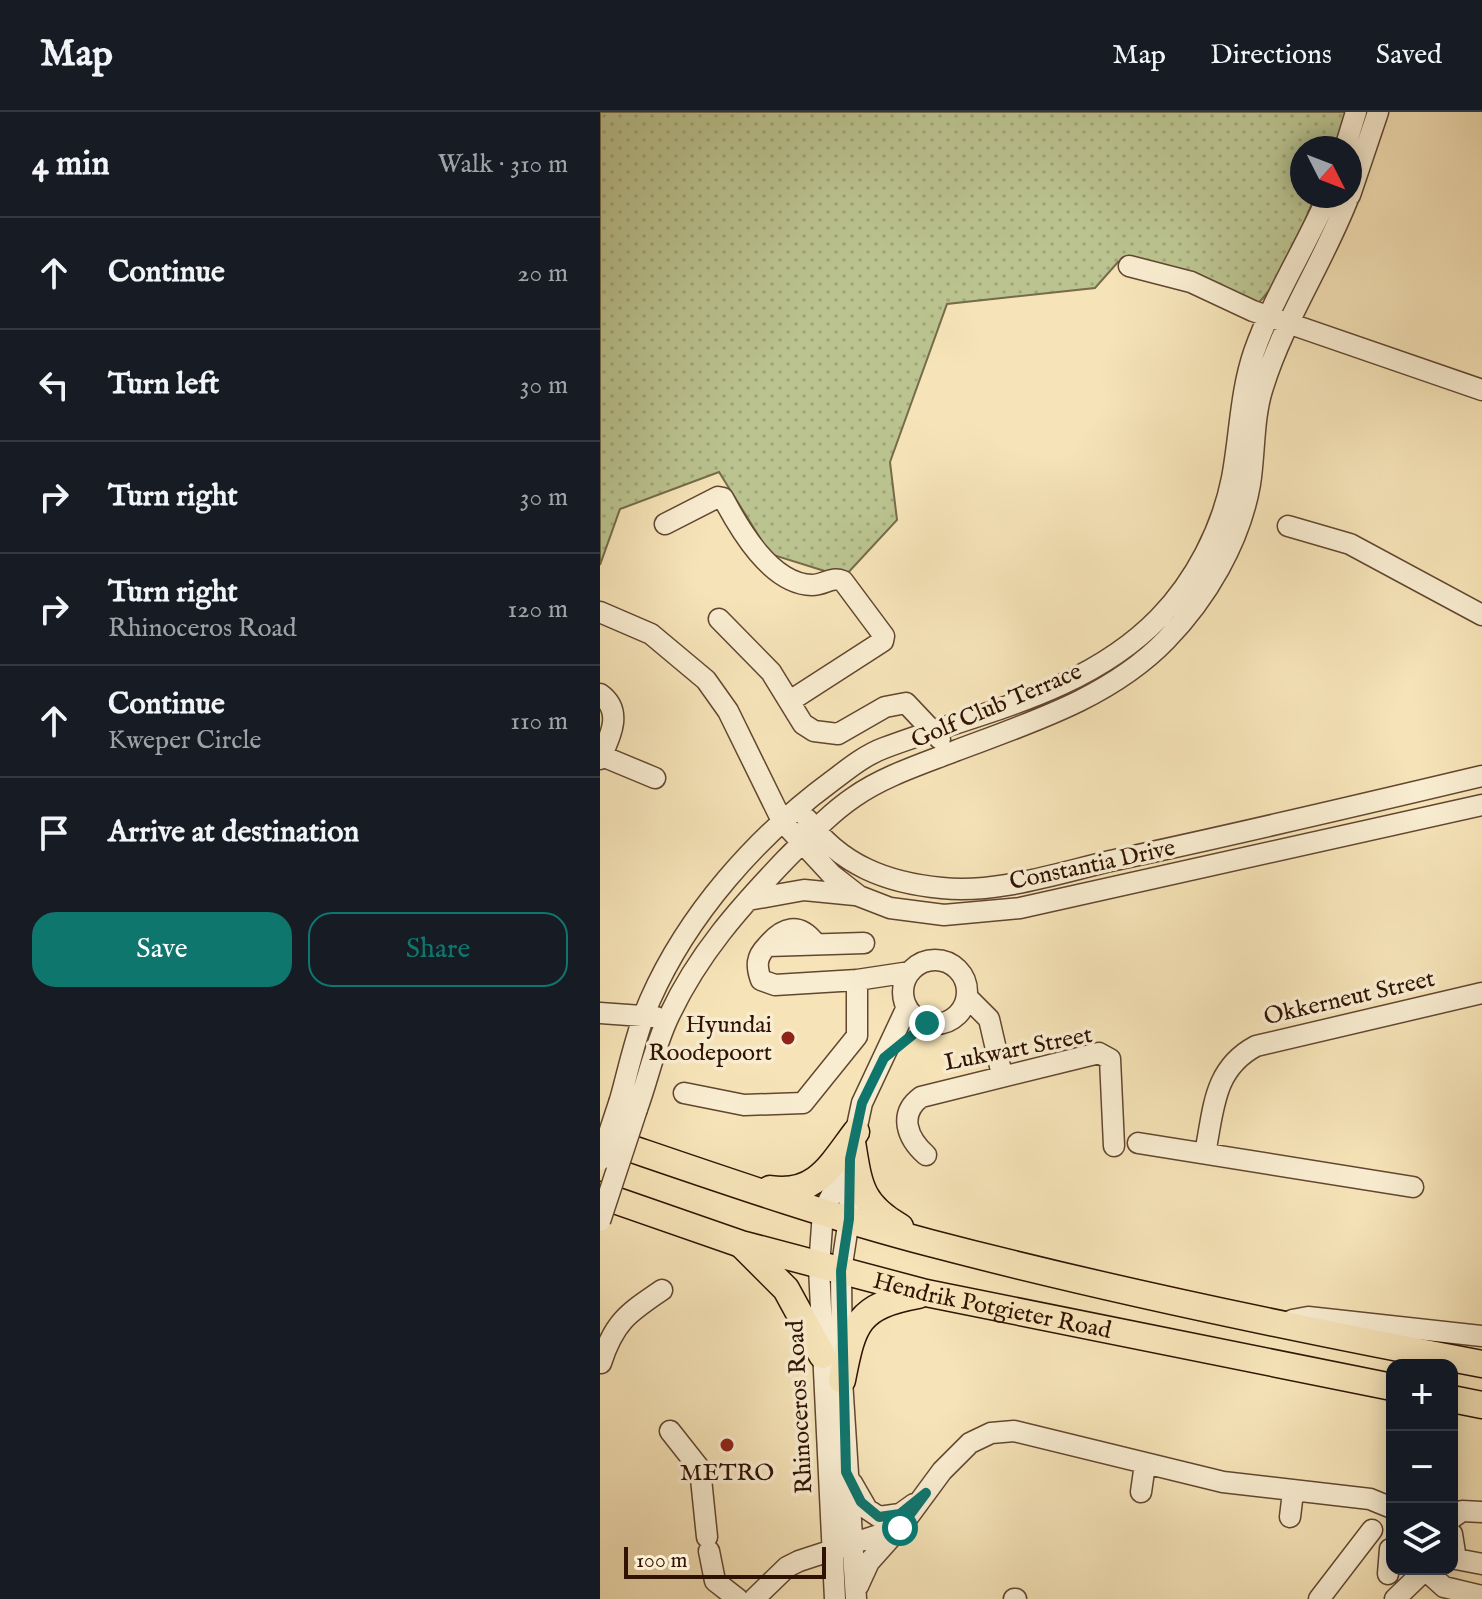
<!DOCTYPE html>
<meta charset="utf-8">
<style>
:root{--surface:#171b24;--page:#20242c;--text:#f1f3f6;--muted:#9ea1a6;--line:#363941;--accent:#0f766e}
body{margin:0;font-family:"IM FELL English",serif;background:var(--page);color:var(--text)}
.controls{position:absolute;right:24px;bottom:24px;display:grid;overflow:hidden;border-radius:16px;box-shadow:0 4px 20px #0003}
.controls button{width:72px;height:72px;display:grid;place-items:center;padding:0;border:0;border-bottom:2px solid var(--line);background:var(--surface);color:var(--text);font:40px sans-serif}
.compass{position:absolute;left:690px;top:24px;width:72px;height:72px;border-radius:50%;background:var(--surface);box-shadow:0 4px 20px #0003;rotate:132deg}
.scale{position:absolute;left:24px;bottom:20px;width:202px;box-sizing:border-box;padding-left:8px;border:4px solid #301203;border-top:0;font-size:22px;line-height:28px;white-space:nowrap;color:#301203;-webkit-text-stroke:6px #f9edd1;paint-order:stroke}
.stop{position:absolute;width:24px;height:24px;margin:-18px;border:6px solid #0f766e;border-radius:50%;background:#fff}
.stop.end{background:#0f766e;border-color:#fff;box-shadow:0 2px 8px #0008}
.list{margin:0;padding:0;list-style:none}
h2{display:flex;justify-content:space-between;align-items:center;height:104px;margin:0;padding:0 32px;font-size:34px}
h2 small{font-size:26px;font-weight:400;color:var(--muted)}
.list li{display:grid;grid-template-columns:52px 1fr auto;gap:24px;align-items:center;box-sizing:border-box;height:112px;padding:0 32px;border-top:2px solid var(--line)}
.list b{display:block;font-size:30px;white-space:nowrap}
.list p{margin:0;font-size:26px;white-space:nowrap;color:var(--muted)}
.list em{font-size:26px;font-style:normal;color:var(--muted)}
.actions{display:flex;gap:16px;padding:24px 32px}
.actions a{flex:1;padding:18px 0;border:2px solid var(--accent);border-radius:24px;text-align:center;font-size:28px;color:var(--accent)}
.actions .main{background:var(--accent);color:#fff}
.icon{flex:none;width:44px;height:44px;fill:none;stroke:currentColor;stroke-width:2;stroke-linecap:round;stroke-linejoin:round}
.map{position:relative;flex:none;width:882px;height:1487px;overflow:hidden}
header{display:flex;align-items:center;gap:48px;box-sizing:border-box;height:112px;padding:0 40px;background:var(--surface);border-bottom:2px solid var(--line)}
header strong{font-size:38px}
nav{display:flex;gap:44px;margin-inline-start:auto;font-size:28px}
main{display:flex}
aside{flex:1;background:var(--surface)}
.map>svg:first-child{display:block}
.park{fill:url(#park-dots);stroke:#766b4a;stroke-width:2}
.lines{fill:none;stroke-linecap:round;stroke-linejoin:round}
.minor-casing{stroke:#624630;stroke-width:23}
.major-casing{stroke:#301203;stroke-width:29}
.minor{stroke:#f9edd1;stroke-width:20}
.major{stroke:#f6e4b8;stroke-width:26}
.minor-bridge-casing{stroke:#624630;stroke-width:23;stroke-linecap:butt}
.minor-bridge{stroke:#f9edd1;stroke-width:20}
.route{stroke:#0f766e;stroke-width:10}
.poi-dot{fill:#8f2418;stroke:#f9edd1;stroke-width:3}
.labels{text-anchor:middle;stroke-width:7;stroke-linejoin:round;paint-order:stroke}
.street-label{font-size:24px;fill:#301203;stroke:#f9edd1}
.poi-label{font-size:24px;fill:#301203;stroke:#f9edd1;text-anchor:end}
</style>
<header>
<strong>Map</strong>
<nav><a>Map</a><a>Directions</a><a>Saved</a></nav>
</header>
<main>
<aside>
<h2>4 min<small>Walk · 310 m</small></h2>
<ul class="list">
<li><svg class="icon" aria-label="ahead" viewBox="0 0 24 24"><path d="M12 20V5M6 11l6-6 6 6"/></svg><div><b>Continue</b></div><em>20 m</em></li>
<li><svg class="icon" aria-label="left" viewBox="0 0 24 24"><path d="M17 20v-9H6M10 6l-5 5 5 5"/></svg><div><b>Turn left</b></div><em>30 m</em></li>
<li><svg class="icon" aria-label="right" viewBox="0 0 24 24"><path d="M7 20v-9h11M14 6l5 5-5 5"/></svg><div><b>Turn right</b></div><em>30 m</em></li>
<li><svg class="icon" aria-label="right" viewBox="0 0 24 24"><path d="M7 20v-9h11M14 6l5 5-5 5"/></svg><div><b>Turn right</b><p>Rhinoceros Road</p></div><em>120 m</em></li>
<li><svg class="icon" aria-label="ahead" viewBox="0 0 24 24"><path d="M12 20V5M6 11l6-6 6 6"/></svg><div><b>Continue</b><p>Kweper Circle</p></div><em>110 m</em></li>
<li><svg class="icon" aria-label="arrive" viewBox="0 0 24 24"><path d="M6 21V4h12l-3 4 3 4H6"/></svg><div><b>Arrive at destination</b></div></li>
</ul>
<div class="actions"><a class="main">Save</a><a>Share</a></div>
</aside>
<div class="map">
<svg width="882" height="1487" viewBox="0 0 882 1487">
<defs>
<pattern id="park-dots" width="8" height="8" patternUnits="userSpaceOnUse" patternTransform="scale(2)"><rect width="8" height="8" fill="#bbc490"/><path d="M2 2h.1M6 6h.1" fill="none" stroke="#a1a77b" stroke-width="1.8" stroke-linecap="round"/></pattern>
</defs>
<rect width="100%" height="100%" fill="#f6e4b8"/>
<filter id="stains"><feTurbulence type="fractalNoise" baseFrequency=".0025" numOctaves="4"/><feColorMatrix values="0 0 0 0 .2 0 0 0 0 .09 0 0 0 0 .02 0 0 0 .5 -.17"/></filter>
<radialGradient id="worn" r=".72"><stop offset=".6" stop-color="#630" stop-opacity="0"/><stop offset="1" stop-color="#630" stop-opacity=".3"/></radialGradient>
<path class="park" d="M 0,0 L 747,0 L 735,36 L 702,36 L 702,84 L 715,84 C 699,123 684,169 652,197 L 518,150 L 495,176 L 347,192 L 290,350 L 297,408 L 244,465 L 170,442 L 119,360 L 20,397 L 0,453 Z"/>
<g class="lines">
<g class="minor-casing">
<path id="minor" d="M 745,36 L 756,0
M 750,83 L 778,0
M 529,154 L 591,170 L 653,199 L 882,278
M 65,412 L 118,385 L 123,386 C 140,418 171,472 212,473 C 225,473 231,464 243,469 L 284,524 L 283,529 L 190,589
M 688,414 L 750,432 L 882,503
M 0,500 L 51,522 L 106,568 L 128,599 L 182,709 L 232,763 L 259,784 L 290,796 L 344,803 L 420,796 L 882,693
M 119,507 L 171,560 L 203,612 L 214,619 L 238,622 L 285,595 L 306,591 L 340,627
M 0,582 C 24,599 10,625 0,647
M 2,644 L 55,666
M 207,707 C 240,753 287,771 342,776 C 398,782 461,760 515,748 C 638,722 760,693 882,664
M 148,788 L 204,778 L 255,783
M 167,834 C 183,815 199,810 215,831
M303 880a32 32 0 1 1 64 0a32 32 0 1 1-64 0Z
M 257,868 L 175,873 L 161,868 C 156,854 156,845 167,834 L 264,831
M 367,885 L 389,907 L 402,963
M 0,901 L 56,905
M 84,981 L 144,993 L 203,991 L 257,924 L 257,868 L 310,860
M 20,988 C 29,956 36,920 50,888 C 88,802 156,725 232,669 C 248,657 265,643 284,636 C 379,600 485,582 559,506 C 595,469 622,417 632,366 C 640,324 640,281 654,240 C 673,186 705,136 728,84
M 37,997 C 48,967 55,933 69,904 C 98,842 140,795 186,747 C 208,725 229,702 254,685 C 284,664 322,652 355,639 C 429,611 510,586 566,528 C 606,487 640,430 650,372 C 655,341 653,305 663,275 C 684,208 724,149 749,84
M 538,1031 L 813,1075
M 605,1041 C 614,997 613,957 656,934 L 882,881
M 326,1043 C 307,1026 298,1002 321,985 L 499,941 L 510,947 L 514,1034
M 692,1208 L 708,1205 L 882,1224
M 1,1251 C 14,1210 28,1201 62,1178
M 70,1319 L 100,1357 L 107,1425
M 252,1371 L 267,1397 L 279,1405 L 300,1402 L 314,1392
M 541,1380 L 545,1352
M 690,1405 L 693,1380
M 852,1406 L 862,1399 L 882,1400
M 852,1422 L 856,1447 L 882,1452
M 109,1439 L 115,1469 L 138,1487
M 824,1457 L 844,1475 L 882,1484
M 788,1462 L 790,1437
M 258,1474 L 269,1450 L 294,1422
M 154,1487 L 187,1455 L 199,1449 L 300,1416 L 342,1359 L 370,1331 L 391,1321 L 414,1319 L 623,1370 L 770,1387 L 792,1396
M 235,1487 L 219,1155 L 223,1100 L 246,1054
M 256,1487 L 242,1268 L 241,1159 L 249,1107 L 250,1047 L 262,991 L 307,895
M 414,1487 L 416,1487
M 719,1487 L 772,1418
M 795,1487 L 824,1459"/>
</g>
<g class="major-casing">
<g id="major">
<path d="M 0,1026 C 109,1063 219,1102 330,1131 C 513,1179 697,1217 882,1252"/>
<path d="M 252,1030 C 259,1073 260,1092 300,1115"/>
<path d="M 170,1077 C 216,1084 231,1053 256,1020"/>
<path id="s1" d="M 0,1083 L 141,1132 L 326,1181 L 792,1275"/>
<path d="M 143,1134 L 186,1177 L 222,1243"/>
<path d="M 242,1268 C 253,1211 258,1194 318,1183"/>
<path d="M 852,1287 L 882,1293"/>
</g>
</g>
<use href="#minor" class="minor"/>
<use href="#major" class="major"/>
<g class="minor-bridge-casing">
<path id="minor-bridge" d="M 0,1048 L 20,988
M 0,1109 L 37,997"/>
</g>
<use href="#minor-bridge" class="minor-bridge"/>
</g>
<g class="lines">
<path class="route" d="M 300,1416 L 326,1381 L 300,1402 L 279,1405 L 261,1390 L 246,1360 L 241,1159 L 249,1107 L 250,1047 L 262,991 L 284,946 L 327,911"/>
</g>
<g class="poi-dot">
<circle cx="188" cy="926" r="8"/>
<circle cx="127" cy="1333" r="8"/>
</g>
<g class="labels">
<g class="street-label">
<text transform="translate(396 593) rotate(-23)" y="8">Golf Club Terrace</text>
<text transform="translate(492 752) rotate(-12)" y="8">Constantia Drive</text>
<text transform="translate(749 885) rotate(-13)" y="8">Okkerneut Street</text>
<text transform="translate(418 936) rotate(-11)" y="8">Lukwart Street</text>
<text dy="8" stroke="none"><textPath href="#s1" startOffset="408">Hendrik Potgieter Road</textPath></text>
<text transform="translate(199 1295) rotate(-93)" y="8">Rhinoceros Road</text>
</g>
<g class="poi-label">
<text x="172" y="920">Hyundai<tspan x="172" dy="28">Roodepoort</tspan></text>
<text x="127" y="1368" text-anchor="middle">METRO</text>
</g>
</g>
<rect width="100%" height="100%" filter="url(#stains)"/>
<rect width="100%" height="100%" fill="url(#worn)"/>
</svg>
<div class="controls">
<button>+</button>
<button>−</button>
<button><svg class="icon" aria-label="layers" viewBox="0 0 24 24"><path d="M12 4l9 5-9 5-9-5zM3 14l9 5 9-5"/></svg></button>
</div>
<svg class="compass" viewBox="-18 -18 36 36"><path d="M0-13l5 13h-10z" fill="#e53935"/><path d="M0 13l5-13h-10z" fill="#9ea1a6"/></svg>
<div class="scale">100 m</div>
<div class="stop" style="left:300px;top:1416px"></div>
<div class="stop end" style="left:327px;top:911px"></div>
</div>
</main>
